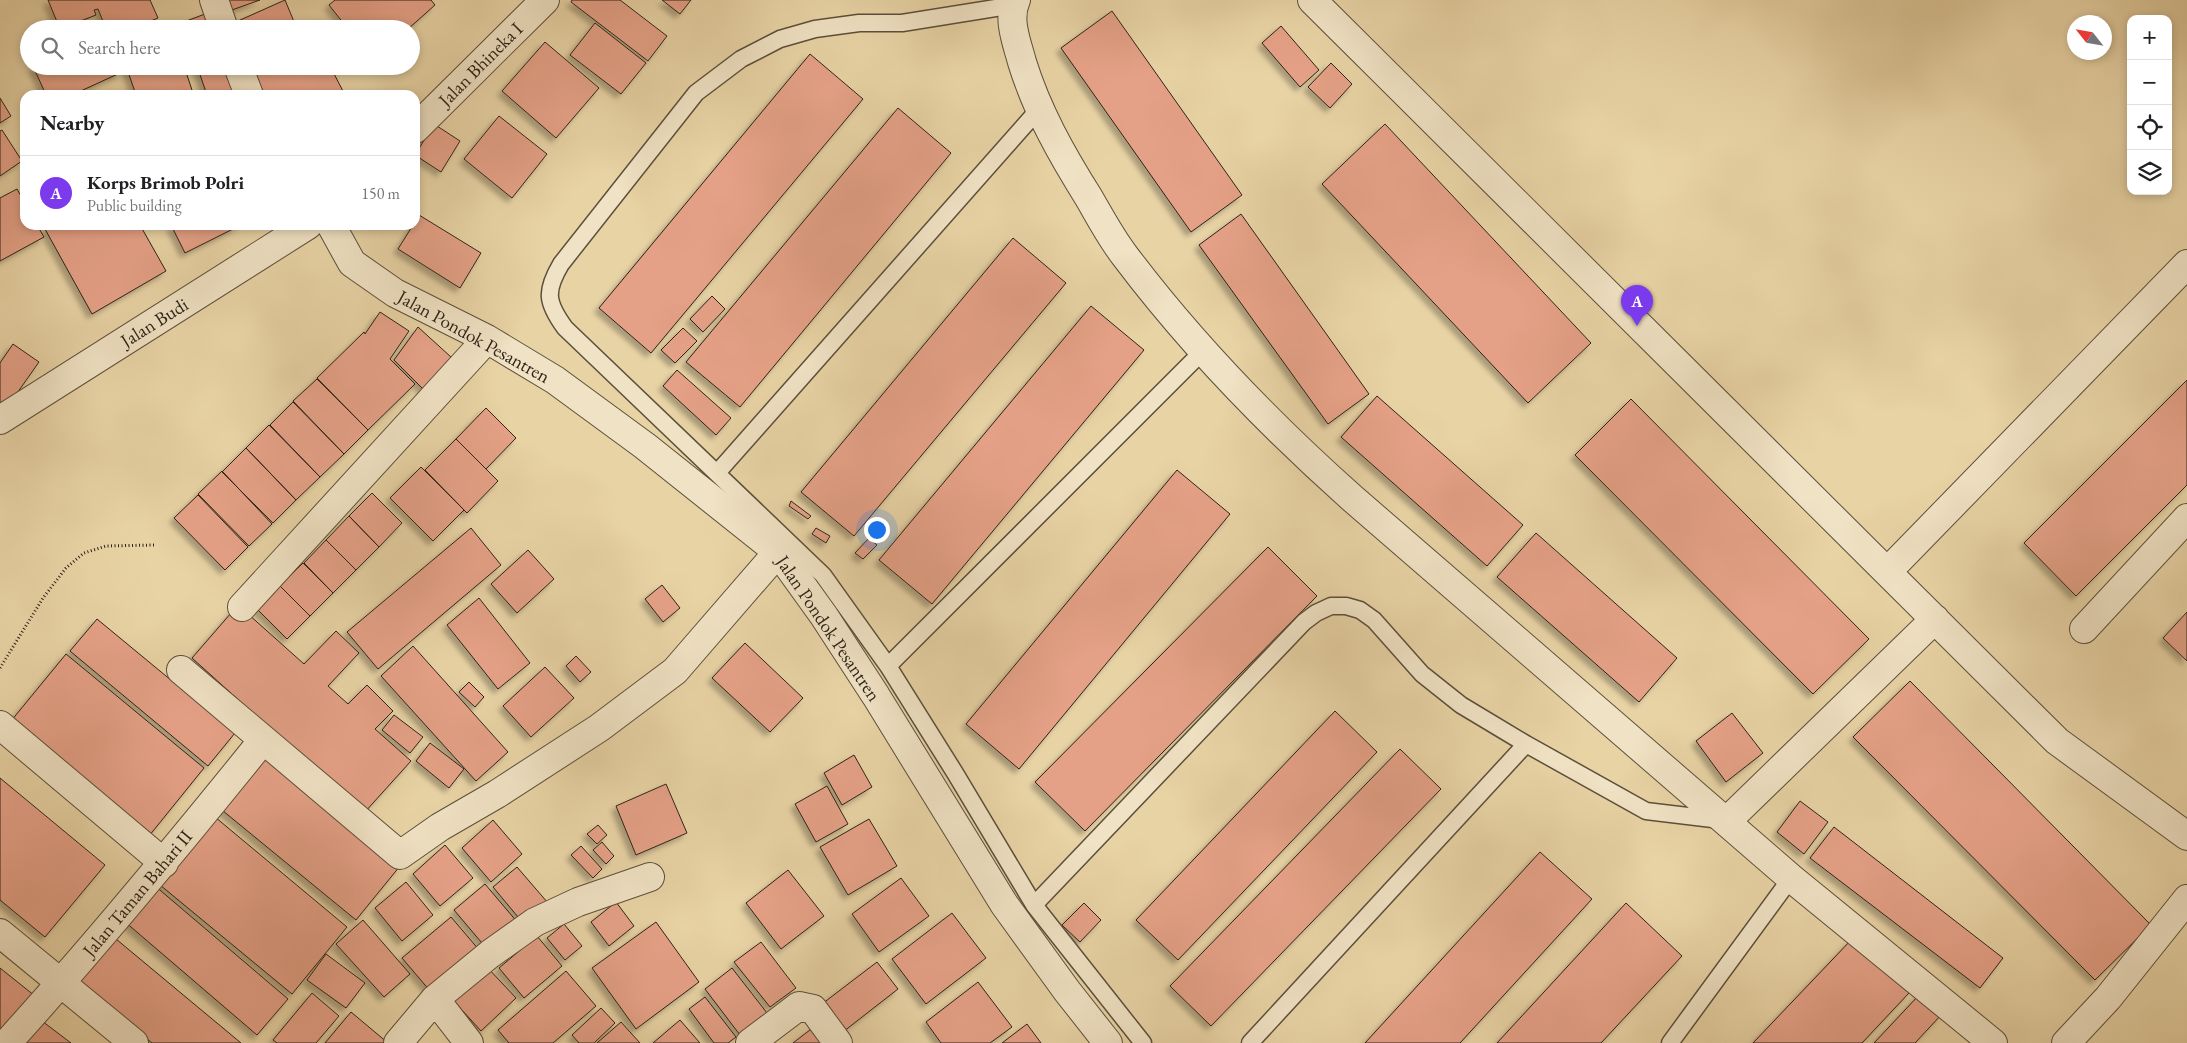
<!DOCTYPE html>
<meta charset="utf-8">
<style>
:root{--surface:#fff;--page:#f2f2f2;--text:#202124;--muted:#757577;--line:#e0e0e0;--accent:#7c3aed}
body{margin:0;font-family:"EB Garamond",serif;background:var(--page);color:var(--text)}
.controls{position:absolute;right:15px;top:15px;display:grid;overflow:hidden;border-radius:10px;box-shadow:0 2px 8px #0003}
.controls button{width:45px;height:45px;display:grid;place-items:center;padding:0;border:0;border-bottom:1px solid var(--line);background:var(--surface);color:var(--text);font:25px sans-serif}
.compass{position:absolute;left:2067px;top:15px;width:45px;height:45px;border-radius:50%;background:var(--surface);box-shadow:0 2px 8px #0003;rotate:301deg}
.you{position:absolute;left:876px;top:529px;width:18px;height:18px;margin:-12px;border:4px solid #fff;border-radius:50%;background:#1a73e8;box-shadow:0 0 0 8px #1a73e833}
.badge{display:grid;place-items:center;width:32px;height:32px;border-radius:50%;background:var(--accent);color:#fff;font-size:16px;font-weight:700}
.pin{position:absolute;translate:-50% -41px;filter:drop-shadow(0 1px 2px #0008)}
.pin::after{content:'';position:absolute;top:26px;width:18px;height:15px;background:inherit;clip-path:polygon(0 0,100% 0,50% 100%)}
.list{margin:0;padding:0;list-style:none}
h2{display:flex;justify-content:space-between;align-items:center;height:65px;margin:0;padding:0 20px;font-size:21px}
h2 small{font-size:16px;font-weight:400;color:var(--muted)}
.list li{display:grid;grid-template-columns:32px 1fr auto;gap:15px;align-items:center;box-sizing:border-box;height:75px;padding:0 20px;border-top:1px solid var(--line)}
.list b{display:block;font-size:19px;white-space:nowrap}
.list p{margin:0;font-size:16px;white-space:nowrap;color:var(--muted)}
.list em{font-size:16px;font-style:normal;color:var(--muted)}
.icon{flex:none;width:28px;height:28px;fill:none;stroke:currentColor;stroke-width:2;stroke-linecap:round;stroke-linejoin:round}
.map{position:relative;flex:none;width:2187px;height:1043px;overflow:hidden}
.search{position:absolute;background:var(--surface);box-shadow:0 2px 8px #0003;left:20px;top:20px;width:400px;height:55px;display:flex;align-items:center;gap:12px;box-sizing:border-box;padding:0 18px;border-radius:28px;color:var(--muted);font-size:19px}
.panel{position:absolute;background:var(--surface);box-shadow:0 2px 8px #0003;left:20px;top:90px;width:400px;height:140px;border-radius:15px}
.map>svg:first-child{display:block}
.building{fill:#e5a187;stroke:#2d2318;filter:url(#shadow)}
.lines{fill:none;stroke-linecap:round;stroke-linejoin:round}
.lane-casing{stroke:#5c4f3b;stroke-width:19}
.street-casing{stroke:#5c4f3b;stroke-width:30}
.path{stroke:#2d2318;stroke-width:3;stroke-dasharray:1 2.5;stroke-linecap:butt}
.lane{stroke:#f0e2c4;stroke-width:16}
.street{stroke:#f0e2c4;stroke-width:28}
.labels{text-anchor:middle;stroke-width:5;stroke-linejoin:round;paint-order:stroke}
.street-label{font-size:19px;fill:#2d2318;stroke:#f0e2c4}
</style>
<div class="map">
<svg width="2187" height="1043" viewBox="0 0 2187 1043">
<defs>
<filter id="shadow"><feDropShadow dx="-4.5" dy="4.5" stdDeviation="2.5" flood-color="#0004"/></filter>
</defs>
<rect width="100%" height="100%" fill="#e8d3a5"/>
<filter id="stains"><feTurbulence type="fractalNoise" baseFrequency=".004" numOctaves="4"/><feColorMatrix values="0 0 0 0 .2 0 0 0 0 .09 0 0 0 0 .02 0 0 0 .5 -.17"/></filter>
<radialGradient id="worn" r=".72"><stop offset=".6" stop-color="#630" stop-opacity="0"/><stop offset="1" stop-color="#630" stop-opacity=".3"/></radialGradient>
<path class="building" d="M 48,0 L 150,0 L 158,18 L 132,29 L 106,29 L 98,9 L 94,10 L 96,15 L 60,29 Z
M 225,0 L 260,0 L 229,11 Z
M 285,0 L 297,29 L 242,29 L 238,21 Z
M 335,0 L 431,0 L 435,5 L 408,29 L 348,29 L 329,5 Z
M 572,0 L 620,0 L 667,36 L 648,61 L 571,2 Z
M 662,0 L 691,0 L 680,14 Z
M 213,11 L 219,29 L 183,29 L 181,23 Z
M 1112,11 L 1242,195 L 1191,232 L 1061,48 Z
M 97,22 L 100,29 L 81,29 Z
M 595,23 L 646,63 L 621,94 L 570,55 Z
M 1281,26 L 1319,70 L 1300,87 L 1262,43 Z
M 545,42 L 599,88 L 556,138 L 502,91 Z
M 810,54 L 863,99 L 651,353 L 599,308 Z
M 1331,63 L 1352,84 L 1330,108 L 1308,87 Z
M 33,66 L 117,66 L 120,73 L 72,95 L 46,95 Z
M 126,66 L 184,66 L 193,93 L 188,95 L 136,95 Z
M 197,66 L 233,66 L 235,95 L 207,95 Z
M 250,66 L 330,66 L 345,95 L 265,95 Z
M 0,98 L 11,116 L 0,123 Z
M 898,108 L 951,153 L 740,407 L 686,362 Z
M 499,116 L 547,154 L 512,198 L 464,159 Z
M 434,124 L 460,141 L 441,172 L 415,155 Z
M 1385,124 L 1591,343 L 1528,403 L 1322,184 Z
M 2,130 L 22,161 L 0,176 L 0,131 Z
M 17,189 L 25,203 L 25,225 L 37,225 L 44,237 L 0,261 L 0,198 Z
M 1241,214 L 1369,394 L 1328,424 L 1199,245 Z
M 419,215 L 481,253 L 460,288 L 398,249 L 413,225 L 415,225 Z
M 52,225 L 140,225 L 166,271 L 92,314 L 45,229 Z
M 171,225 L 241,225 L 185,253 Z
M 1013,238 L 1066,283 L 854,536 L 801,492 Z
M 712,296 L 725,309 L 703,332 L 690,319 Z
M 1091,306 L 1144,350 L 932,604 L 879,560 Z
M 380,312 L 409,331 L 390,359 L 415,384 L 368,430 L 317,378 L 364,332 L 365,334 Z
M 418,327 L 451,357 L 427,393 L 394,360 Z
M 683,328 L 697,341 L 675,363 L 661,350 Z
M 13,344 L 39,362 L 3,413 L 0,410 L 0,363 Z
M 677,370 L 731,418 L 716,435 L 663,386 Z
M 317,379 L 368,430 L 344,454 L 293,401 Z
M 2187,380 L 2187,485 L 2076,596 L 2024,543 Z
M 1377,396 L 1523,525 L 1487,566 L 1341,437 Z
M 1631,399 L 1869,639 L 1813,694 L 1575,455 Z
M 293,402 L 344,454 L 320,477 L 270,425 Z
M 486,408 L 516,438 L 486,469 L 456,439 Z
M 269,425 L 320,477 L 296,500 L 246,448 Z
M 456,439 L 498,481 L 467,513 L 425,470 Z
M 246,448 L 296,500 L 273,523 L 222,472 Z
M 421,467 L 464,510 L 433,541 L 390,498 Z
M 1177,470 L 1230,514 L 1019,769 L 966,724 Z
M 222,471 L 272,524 L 249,546 L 198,494 Z
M 372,493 L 402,523 L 379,547 L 349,516 Z
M 198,495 L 248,547 L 225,570 L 174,518 Z
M 791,501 L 811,516 L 808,519 L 789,506 Z
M 349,516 L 379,547 L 356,570 L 326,540 Z
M 471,528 L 501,565 L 378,669 L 347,632 Z
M 816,528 L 830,536 L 826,543 L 812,534 Z
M 1536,533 L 1677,658 L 1639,702 L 1497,577 Z
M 869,538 L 877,545 L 863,559 L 855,553 Z
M 326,540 L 356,570 L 333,593 L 304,563 Z
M 1268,547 L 1317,596 L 1085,831 L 1035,782 Z
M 528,550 L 554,579 L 517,613 L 491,584 Z
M 303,563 L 333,593 L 310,616 L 280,586 Z
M 662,585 L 680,608 L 663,622 L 645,599 Z
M 280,586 L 310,616 L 287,639 L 257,609 Z
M 479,598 L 530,663 L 498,689 L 447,625 Z
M 238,605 L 304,664 L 336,631 L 359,653 L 328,686 L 348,704 L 367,685 L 393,711 L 375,729 L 411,761 L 364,813 L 192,658 Z
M 2187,612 L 2187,661 L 2163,638 Z
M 97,619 L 235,733 L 208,766 L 70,651 Z
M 745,643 L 803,698 L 770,732 L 712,678 Z
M 413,646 L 508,752 L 476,781 L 381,676 Z
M 66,654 L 204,768 L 149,836 L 11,721 Z
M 576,656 L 591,672 L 580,682 L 566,666 Z
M 545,667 L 574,698 L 531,737 L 503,706 Z
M 1910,681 L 2151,925 L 2095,980 L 1853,737 Z
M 469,682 L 484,697 L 475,707 L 459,692 Z
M 1335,711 L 1377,752 L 1178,960 L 1136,920 Z
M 1732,713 L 1763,753 L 1726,782 L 1696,741 Z
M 394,715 L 423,737 L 410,753 L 382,730 Z
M 430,743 L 464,769 L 449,788 L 416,761 Z
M 1400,749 L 1441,789 L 1211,1026 L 1170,986 Z
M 262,752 L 400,866 L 356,920 L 217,806 Z
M 854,755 L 872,787 L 842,805 L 824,773 Z
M 0,778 L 105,865 L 45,937 L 0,900 Z
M 666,784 L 687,833 L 636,855 L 616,806 Z
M 827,786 L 848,824 L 816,842 L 795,804 Z
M 1800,801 L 1828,822 L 1804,854 L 1777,832 Z
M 209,812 L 347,927 L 292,994 L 154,880 Z
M 869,819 L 897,866 L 848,895 L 820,847 Z
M 493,820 L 522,854 L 491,882 L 462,848 Z
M 598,825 L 607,835 L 597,844 L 587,834 Z
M 1834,827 L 2003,958 L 1980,988 L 1810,858 Z
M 602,842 L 614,856 L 606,864 L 593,850 Z
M 445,845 L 473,878 L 440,906 L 413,874 Z
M 581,846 L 602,869 L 593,878 L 571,855 Z
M 1540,852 L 1592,899 L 1460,1043 L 1365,1043 Z
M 517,867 L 548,903 L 523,923 L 493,887 Z
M 788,870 L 824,916 L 781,949 L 746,903 Z
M 901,878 L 929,916 L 879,952 L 852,914 Z
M 406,882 L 433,915 L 402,941 L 375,908 Z
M 485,884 L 518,923 L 487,949 L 454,910 Z
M 154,885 L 288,999 L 257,1035 L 124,921 Z
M 616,902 L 634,926 L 609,946 L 591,922 Z
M 1084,903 L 1101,920 L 1080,942 L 1062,925 Z
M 1626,903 L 1682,956 L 1601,1043 L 1497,1043 Z
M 952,913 L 986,958 L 926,1004 L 892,959 Z
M 451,917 L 480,951 L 431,992 L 402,958 Z
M 363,920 L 410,974 L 384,997 L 336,944 Z
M 656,922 L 699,982 L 636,1029 L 592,968 Z
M 564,924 L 582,946 L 565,960 L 547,938 Z
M 110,934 L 241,1043 L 152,1043 L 74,978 Z
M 537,936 L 562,966 L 524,998 L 499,968 Z
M 1852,939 L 1909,993 L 1862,1043 L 1753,1043 Z
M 761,942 L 796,988 L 770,1007 L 734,962 Z
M 326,954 L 365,983 L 346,1008 L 307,980 Z
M 877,962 L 898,989 L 839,1035 L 818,1007 Z
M 486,966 L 516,998 L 481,1031 L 451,998 Z
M 0,968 L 35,996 L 0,1040 Z
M 732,968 L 767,1013 L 740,1035 L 705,989 Z
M 566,971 L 596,1006 L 553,1043 L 509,1043 L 498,1030 Z
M 978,982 L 1012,1027 L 990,1043 L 941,1043 L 926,1022 Z
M 312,993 L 339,1016 L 316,1043 L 277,1043 L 273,1040 Z
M 1920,994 L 1942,1014 L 1915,1043 L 1874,1043 Z
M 705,997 L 736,1037 L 728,1043 L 714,1043 L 689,1009 Z
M 601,1008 L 615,1023 L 594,1043 L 579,1043 L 572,1035 Z
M 351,1012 L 388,1043 L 325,1043 Z
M 38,1018 L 71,1043 L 19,1043 Z
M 680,1020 L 700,1043 L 653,1043 Z
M 621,1022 L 640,1043 L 597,1043 Z
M 819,1023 L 834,1043 L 793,1043 Z
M 1027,1024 L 1041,1043 L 1002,1043 Z"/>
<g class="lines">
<g class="lane-casing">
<path id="lane" d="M 1014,5 L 902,23 L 859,23 L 815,29 L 780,39 L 741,59 L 696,93 L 561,264 C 545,291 546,302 565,328 L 823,575 L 888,666 L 955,773 L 1034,905 L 1143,1043
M 717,473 L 1039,109
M 888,666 L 1203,351
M 1034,905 L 1304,622 L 1316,613 L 1331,606 L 1346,606 L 1360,610 L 1374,620 L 1422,674 L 1461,705 L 1526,744 L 1646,811 L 1721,820
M 1250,1043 L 1526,744
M 1670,1043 L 1791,878"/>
</g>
<g class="street-casing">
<path id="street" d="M 214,0 L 224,29
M 1016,0 C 1007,19 1017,43 1022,62 C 1037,111 1062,155 1089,198 C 1100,217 1111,238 1125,256 C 1192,345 1269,424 1352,498 L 1791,878 L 1993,1043
M 1312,0 L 2057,741 L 2187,836
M 238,66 L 249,95
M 415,129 L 545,0
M 331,225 L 352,263 L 395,293 L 487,339 L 555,380 L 645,446 L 778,552 L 824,616 L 876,696 L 1004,904 L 1067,991 L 1108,1043
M 0,420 L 308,225
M 1888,571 L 2187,264
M 242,607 L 487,339
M 2084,629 L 2187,518
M 181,670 L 400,855 L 440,827 L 497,794 L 599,728 L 675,671 L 778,552
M 0,725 L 164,863
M 1727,821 L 1935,619
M 0,933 L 134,1043
M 435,999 L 469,1043
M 7,1043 C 96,945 180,843 263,740
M 398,1043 L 435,999 L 490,954 L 535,922 L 578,902 L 650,877
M 750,1043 L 799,1006 L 813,1009 L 838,1043
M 2066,1043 L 2108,998 L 2187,899"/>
</g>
<path class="path" d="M 0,668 L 43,598 L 66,568 L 84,553 L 106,546 L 154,545"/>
<use href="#lane" class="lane"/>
<use href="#street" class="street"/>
</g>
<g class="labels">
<g class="street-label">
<text transform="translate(480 64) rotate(-45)" y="7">Jalan Bhineka I</text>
<text transform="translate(154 322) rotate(-32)" y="7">Jalan Budi</text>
<text transform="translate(474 336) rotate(29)" y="7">Jalan Pondok Pesantren</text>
<text transform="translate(829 628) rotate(56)" y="7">Jalan Pondok Pesantren</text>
<text transform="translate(137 893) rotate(-50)" y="7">Jalan Taman Bahari II</text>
</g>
</g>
<rect width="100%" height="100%" filter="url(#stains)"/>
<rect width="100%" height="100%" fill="url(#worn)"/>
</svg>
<div class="controls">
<button>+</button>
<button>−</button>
<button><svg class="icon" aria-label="locate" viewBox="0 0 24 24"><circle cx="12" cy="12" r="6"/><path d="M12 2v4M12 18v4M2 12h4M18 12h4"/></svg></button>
<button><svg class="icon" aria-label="layers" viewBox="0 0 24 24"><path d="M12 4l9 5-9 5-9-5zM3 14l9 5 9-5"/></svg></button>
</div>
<svg class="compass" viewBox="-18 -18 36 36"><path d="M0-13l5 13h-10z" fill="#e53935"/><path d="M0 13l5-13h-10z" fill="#757577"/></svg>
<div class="you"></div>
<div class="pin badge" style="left:1637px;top:326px">A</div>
<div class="search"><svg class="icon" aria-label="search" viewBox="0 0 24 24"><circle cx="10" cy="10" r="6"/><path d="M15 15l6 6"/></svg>Search here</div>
<section class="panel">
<h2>Nearby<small></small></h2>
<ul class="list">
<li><span class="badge">A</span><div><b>Korps Brimob Polri</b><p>Public building</p></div><em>150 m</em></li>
</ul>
</section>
</div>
